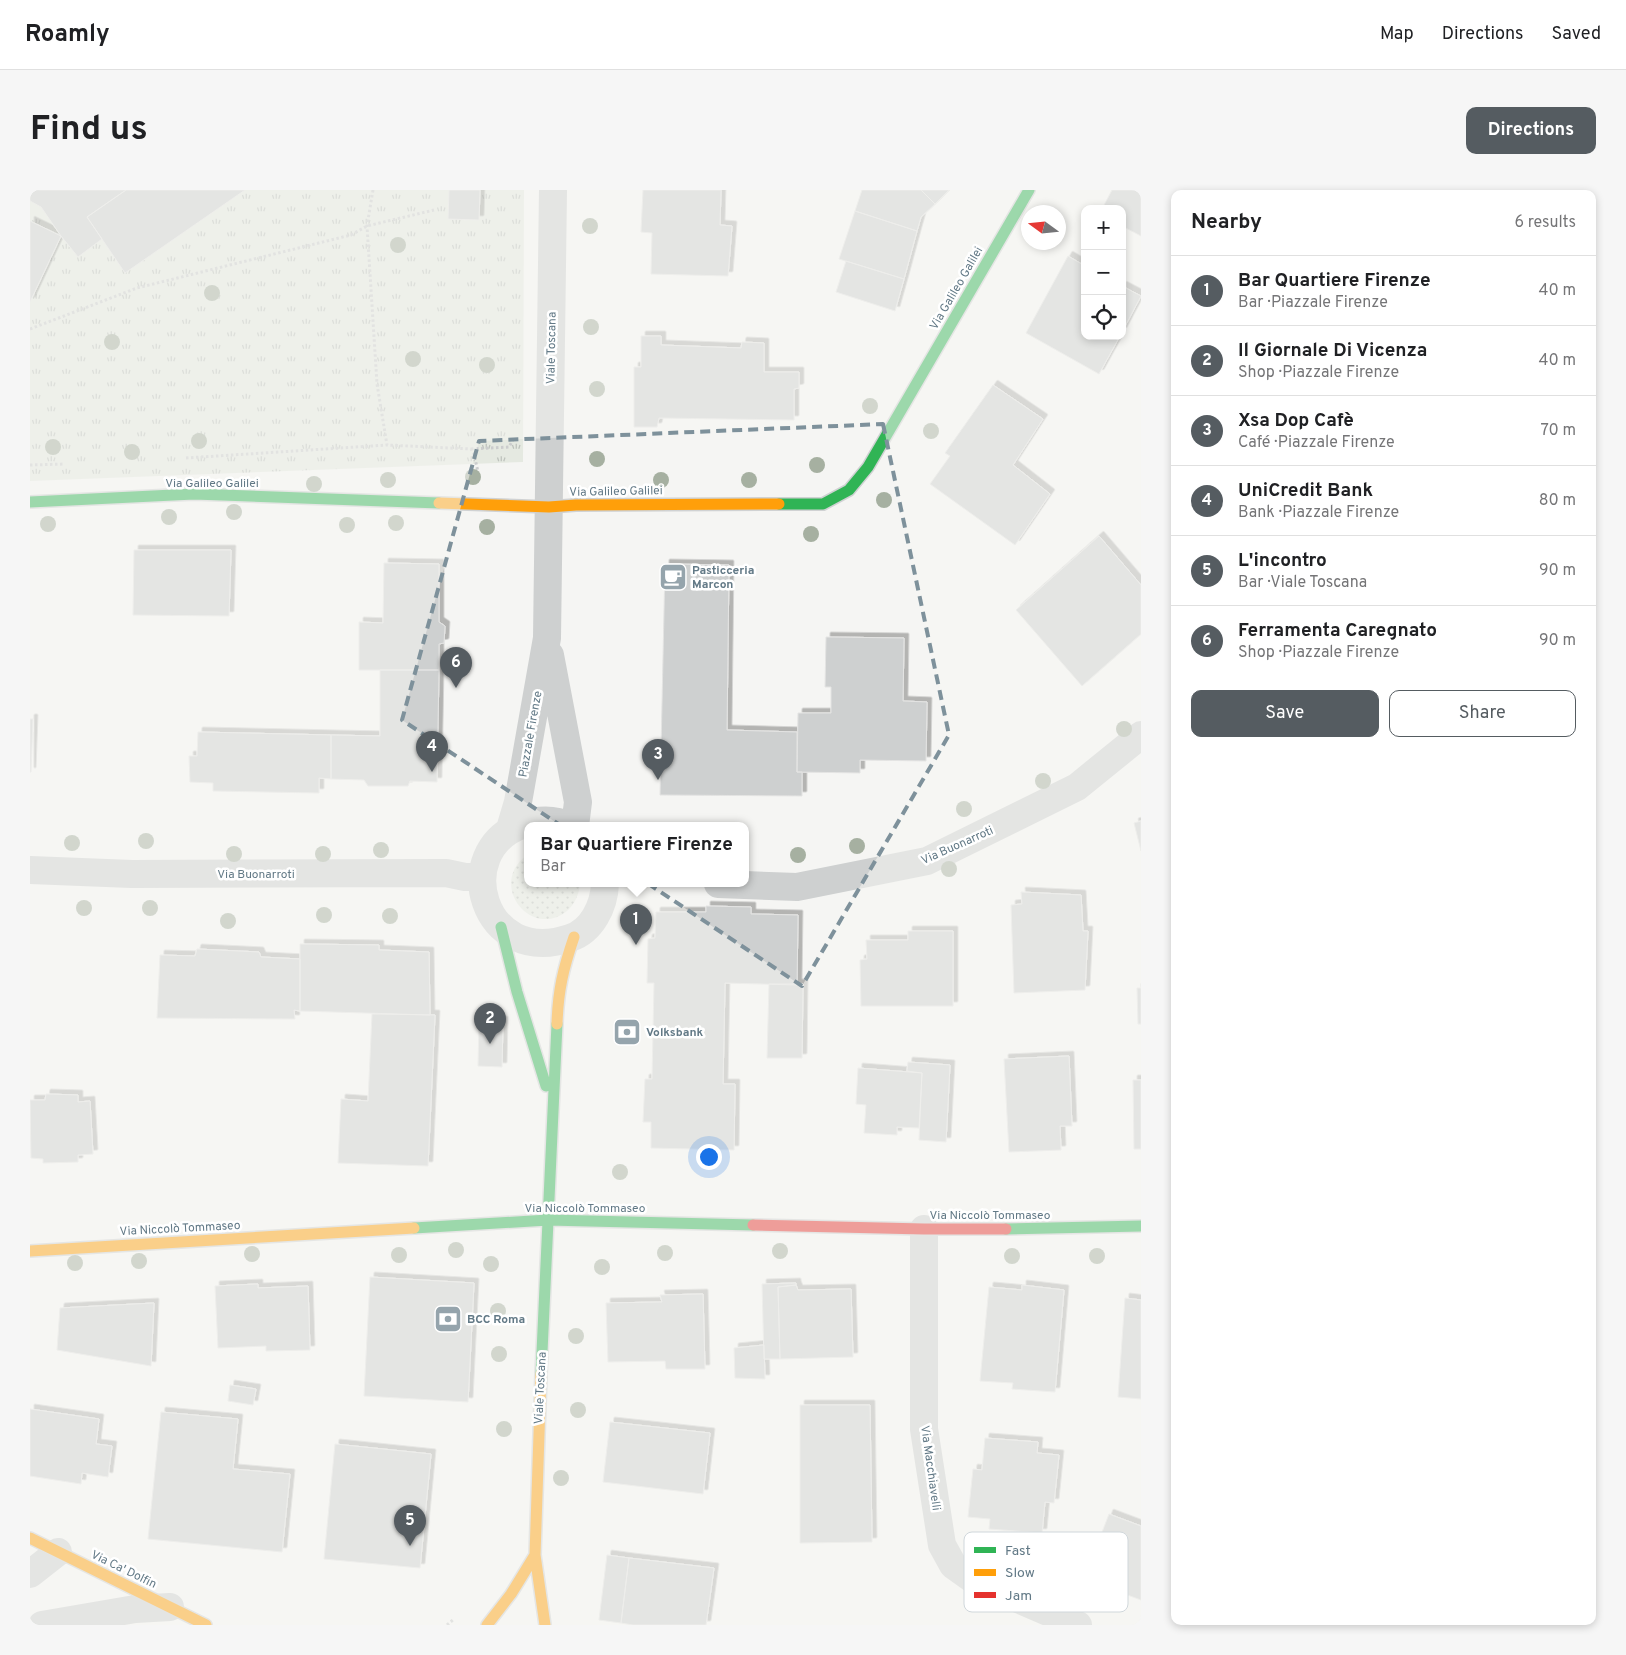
<!DOCTYPE html>
<meta charset="utf-8">
<style>
:root{--surface:#fff;--page:#f6f6f6;--text:#202124;--muted:#757577;--line:#e0e0e0;--accent:#555c61}
body{margin:0;font-family:Overpass,sans-serif;background:var(--page);color:var(--text)}
.controls{position:absolute;right:15px;top:15px;display:grid;overflow:hidden;border-radius:10px;box-shadow:0 2px 8px #0003}
.controls button{width:45px;height:45px;display:grid;place-items:center;padding:0;border:0;border-bottom:1px solid var(--line);background:var(--surface);color:var(--text);font:25px sans-serif}
.compass{position:absolute;left:991px;top:15px;width:45px;height:45px;border-radius:50%;background:var(--surface);box-shadow:0 2px 8px #0003;rotate:285deg}
.you{position:absolute;left:678px;top:966px;width:18px;height:18px;margin:-12px;border:4px solid #fff;border-radius:50%;background:#1a73e8;box-shadow:0 0 0 8px #1a73e833}
.badge{display:grid;place-items:center;width:32px;height:32px;border-radius:50%;background:var(--accent);color:#fff;font-size:16px;font-weight:700}
.pin{position:absolute;translate:-50% -41px;filter:drop-shadow(0 1px 2px #0008)}
.pin::after{content:'';position:absolute;top:26px;width:18px;height:15px;background:inherit;clip-path:polygon(0 0,100% 0,50% 100%)}
.popup{position:absolute;left:494px;top:632px;width:225px;height:65px;box-sizing:border-box;display:grid;place-content:center;border-radius:10px;background:var(--surface);filter:drop-shadow(0 1px 4px #0005);font-size:16px;white-space:nowrap;color:var(--muted)}
.popup b{font-size:19px;color:var(--text)}
.popup::after{content:'';position:absolute;left:50%;top:100%;margin-left:-10px;border:10px solid transparent;border-top-color:var(--surface)}
.list{margin:0;padding:0;list-style:none}
h2{display:flex;justify-content:space-between;align-items:center;height:65px;margin:0;padding:0 20px;font-size:21px}
h2 small{font-size:16px;font-weight:400;color:var(--muted)}
.list li{display:grid;grid-template-columns:32px 1fr auto;gap:15px;align-items:center;box-sizing:border-box;height:70px;padding:0 20px;border-top:1px solid var(--line)}
.list b{display:block;font-size:19px;white-space:nowrap}
.list p{margin:0;font-size:16px;white-space:nowrap;color:var(--muted)}
.list em{font-size:16px;font-style:normal;color:var(--muted)}
.actions{display:flex;gap:10px;padding:15px 20px}
.actions a{flex:1;padding:11px 0;border:1px solid var(--accent);border-radius:10px;text-align:center;font-size:18px;color:var(--accent)}
.actions .main{background:var(--accent);color:#fff}
.icon{flex:none;width:28px;height:28px;fill:none;stroke:currentColor;stroke-width:2;stroke-linecap:round;stroke-linejoin:round}
.map{position:relative;flex:none;width:1111px;height:1435px;overflow:hidden;border-radius:10px}
header{display:flex;align-items:center;gap:30px;box-sizing:border-box;height:70px;padding:0 25px;background:var(--surface);border-bottom:1px solid var(--line)}
header strong{font-size:24px}
nav{display:flex;gap:28px;margin-inline-start:auto;font-size:18px}
.intro{display:flex;align-items:center;justify-content:space-between;box-sizing:border-box;height:120px;padding:0 30px}
h1{margin:0;font-size:35px}
.button{padding:12px 22px;border-radius:10px;background:var(--accent);color:#fff;font-size:18px;font-weight:700}
main{display:flex;gap:30px;padding:0 30px}
aside{flex:1;background:var(--surface);border-radius:10px;box-shadow:0 2px 8px #0003}
.map>svg:first-child{display:block}
.grass{fill:url(#grass-dots)}
.park{fill:url(#park-tufts)}
.building{fill:#ced0d0;stroke:#e4e4e3;filter:url(#shadow)}
.lines{fill:none;stroke-linecap:round;stroke-linejoin:round}
.fast-casing{stroke:#d0d2d3;stroke-width:14}
.slow-casing{stroke:#d0d2d3;stroke-width:14}
.jam-casing{stroke:#d0d2d3;stroke-width:14}
.path{stroke:#cbcccd;stroke-width:3;stroke-dasharray:2.5 2.5;stroke-linecap:butt}
.street{stroke:#ced0d0;stroke-width:28}
.fast{stroke:#30b455;stroke-width:11}
.slow{stroke:#ff9f0a;stroke-width:11}
.jam{stroke:#e5322d;stroke-width:11}
.tree{fill:#a6b0a1}
.marked{fill:none;stroke:#7e919b;stroke-width:4;stroke-dasharray:10 6;stroke-linejoin:round}
.labels{text-anchor:middle;stroke-width:5;stroke-linejoin:round;paint-order:stroke}
.street-label{font-size:12px;fill:#627986;stroke:#fff}
.poi-label{font-size:12px;font-weight:bold;fill:#627986;stroke:#fff;text-anchor:start}
.key{fill:#fff;stroke:#d0d7db;stroke-width:1}
.key-label{font-size:14px;fill:#627986}
</style>
<header>
<strong>Roamly</strong>
<nav><a>Map</a><a>Directions</a><a>Saved</a></nav>
</header>
<div class="intro"><h1>Find us</h1><a class="button">Directions</a></div>
<main>
<div class="map">
<svg width="1111" height="1435" viewBox="0 0 1111 1435">
<defs>
<pattern id="grass-dots" width="8" height="8" patternUnits="userSpaceOnUse" patternTransform="scale(1.25)"><rect width="8" height="8" fill="#e5e9e1"/><path d="M2 2h.1M6 6h.1" fill="none" stroke="#bdc2bc" stroke-width="1.8" stroke-linecap="round"/></pattern>
<pattern id="park-tufts" width="24" height="20" patternUnits="userSpaceOnUse" patternTransform="scale(1.25)"><rect width="24" height="20" fill="#e5e9e1"/><path d="M3 7l-1-3M5 7V3M7 7l1-3M15 17l-1-3M17 17v-4M19 17l1-3" fill="none" stroke="#bdc2bc"/></pattern>
<filter id="shadow"><feDropShadow dx="4.5" dy="-4.5" stdDeviation="0" flood-color="#0004"/></filter>
</defs>
<rect width="100%" height="100%" fill="#f5f5f3"/>
<path class="grass" d="M 497,665 L 497,694 L 550,694 C 549,704 545,714 537,721 C 501,750 457,694 497,665 Z"/>
<path class="park" d="M 0,0 L 494,0 L 493,272 L 0,291 Z"/>
<path class="building" d="M 0,0 L 96,0 L 57,27 L 72,49 L 48,67 L 31,46 L 11,17 L 0,11 Z
M 96,0 L 215,0 L 95,83 L 57,27 Z
M 419,0 L 450,0 L 449,30 L 418,29 Z
M 613,0 L 691,0 L 690,35 L 702,36 L 698,86 L 621,84 L 622,43 L 611,42 Z
M 832,0 L 891,0 L 905,14 L 891,27 L 887,41 L 825,21 Z
M 891,0 L 919,0 L 905,14 Z
M 1082,0 L 1111,0 L 1111,46 L 1092,36 L 1092,19 L 1072,19 Z
M 825,21 L 887,41 L 874,89 L 809,69 Z
M 0,31 L 31,46 L 0,112 Z
M 1038,66 L 1055,76 L 1055,146 L 1090,146 L 1069,184 L 996,143 Z
M 816,71 L 874,89 L 865,121 L 806,102 Z
M 1092,96 L 1111,106 L 1092,142 Z
M 611,146 L 631,146 L 631,155 L 711,158 L 712,152 L 734,153 L 734,182 L 769,182 L 769,198 L 764,199 L 764,230 L 629,228 L 627,237 L 604,237 L 604,177 L 611,177 Z
M 963,195 L 1013,229 L 983,275 L 1020,304 L 985,355 L 900,294 L 920,266 L 915,263 Z
M 1069,346 L 1111,395 L 1111,444 L 1052,496 L 986,420 Z
M 104,360 L 201,360 L 199,426 L 103,425 Z
M 354,373 L 409,374 L 409,432 L 415,436 L 414,453 L 409,454 L 409,480 L 329,480 L 329,432 L 353,433 Z
M 635,374 L 699,375 L 697,540 L 767,542 L 767,582 L 772,582 L 772,606 L 630,605 Z
M 796,447 L 874,448 L 873,511 L 897,512 L 896,571 L 830,570 L 830,583 L 767,582 L 768,523 L 801,523 L 801,497 L 795,497 Z
M 350,480 L 409,480 L 407,592 L 380,591 L 378,596 L 338,596 L 334,590 L 301,589 L 301,545 L 350,546 Z
M 0,529 L 3,529 L 1,582 L 0,582 Z
M 168,542 L 301,545 L 301,589 L 289,588 L 289,603 L 183,601 L 183,593 L 160,592 L 159,566 L 167,566 Z
M 1111,631 L 1111,661 L 1104,633 Z
M 991,702 L 1051,705 L 1053,741 L 1058,741 L 1055,800 L 984,803 L 981,715 L 992,714 Z
M 676,716 L 721,717 L 721,724 L 768,725 L 767,795 L 695,793 L 693,894 L 705,894 L 704,960 L 621,958 L 621,932 L 613,932 L 615,889 L 622,889 L 624,793 L 617,793 L 618,749 L 625,748 L 626,722 L 676,722 Z
M 878,741 L 923,741 L 923,816 L 831,816 L 830,770 L 837,769 L 836,750 L 878,750 Z
M 270,754 L 349,755 L 349,760 L 399,762 L 400,825 L 270,821 Z
M 167,759 L 229,762 L 231,767 L 270,769 L 270,821 L 264,820 L 265,829 L 127,828 L 130,765 L 165,766 Z
M 739,794 L 773,794 L 772,868 L 737,868 Z
M 1107,798 L 1111,798 L 1111,834 L 1108,834 Z
M 342,824 L 405,825 L 398,976 L 308,973 L 311,909 L 338,911 Z
M 449,831 L 473,831 L 472,877 L 448,876 Z
M 1039,866 L 1042,936 L 1030,936 L 1031,960 L 979,962 L 974,869 Z
M 878,872 L 920,875 L 916,952 L 889,950 L 892,883 L 877,881 Z
M 828,878 L 892,883 L 889,938 L 867,937 L 867,945 L 834,943 L 836,915 L 826,914 Z
M 1103,890 L 1111,890 L 1111,959 L 1104,959 Z
M 16,904 L 48,905 L 48,912 L 60,911 L 63,964 L 48,965 L 48,972 L 13,973 L 13,969 L 1,968 L 0,910 L 15,910 Z
M 340,1087 L 444,1093 L 438,1212 L 334,1206 Z
M 766,1093 L 766,1095 L 748,1097 L 750,1169 L 734,1169 L 732,1094 Z
M 228,1094 L 228,1098 L 278,1096 L 280,1160 L 236,1161 L 236,1156 L 188,1158 L 185,1096 Z
M 766,1095 L 768,1100 L 821,1099 L 823,1167 L 750,1169 L 748,1097 Z
M 992,1095 L 1034,1100 L 1025,1202 L 982,1199 L 983,1193 L 950,1191 L 959,1097 L 992,1100 Z
M 673,1104 L 675,1179 L 636,1179 L 635,1171 L 578,1172 L 576,1113 L 632,1112 L 630,1105 Z
M 1095,1108 L 1111,1110 L 1111,1209 L 1088,1207 Z
M 124,1113 L 121,1176 L 27,1160 L 30,1118 Z
M 734,1155 L 735,1189 L 705,1188 L 704,1158 Z
M 200,1195 L 226,1199 L 223,1215 L 198,1211 Z
M 770,1215 L 840,1215 L 842,1352 L 770,1353 Z
M 0,1219 L 69,1229 L 66,1254 L 82,1256 L 78,1287 L 52,1283 L 51,1294 L 0,1286 Z
M 131,1222 L 208,1229 L 203,1279 L 260,1284 L 252,1362 L 118,1349 Z
M 580,1232 L 680,1243 L 673,1304 L 573,1292 Z
M 955,1248 L 1008,1252 L 1007,1263 L 1029,1265 L 1024,1313 L 1015,1312 L 1012,1343 L 959,1339 L 960,1329 L 938,1327 L 943,1279 L 952,1280 Z
M 305,1254 L 401,1264 L 390,1378 L 294,1369 Z
M 1079,1324 L 1111,1336 L 1111,1410 L 1054,1389 Z
M 577,1365 L 599,1368 L 591,1433 L 569,1430 Z
M 599,1368 L 684,1378 L 676,1435 L 603,1435 L 591,1433 Z"/>
<g class="lines">
<g class="fast-casing">
<path id="fast" d="M 0,312 L 164,304 L 409,313
M 749,314 L 793,314 L 819,300 L 838,277 L 999,0
M 471,737 L 487,802 L 516,896
M 384,1038 L 518,1030 L 723,1035
M 976,1039 L 1111,1036
M 511,1184 L 527,834"/>
</g>
<g class="slow-casing">
<path id="slow" d="M 409,313 L 519,317 L 546,315 L 749,314
M 527,834 C 528,801 533,779 544,747
M 0,1061 L 384,1038
M 511,1184 L 505,1365 L 515,1435
M 0,1348 L 176,1435
M 457,1435 L 481,1404 L 505,1365"/>
</g>
<g class="jam-casing">
<path id="jam" d="M 723,1035 L 894,1039 L 976,1039"/>
</g>
<path class="path" d="M 343,0 L 337,36 L 347,194 L 357,255 L 441,259 L 444,264 L 448,282
M 0,139 L 107,98 L 321,45 L 337,36 L 404,20
M 441,259 L 479,257 L 484,248
M 156,268 L 357,255
M 0,275 L 35,274
M 417,1435 L 424,1429"/>
<path class="street" d="M 520,465 L 548,612 L 545,636
M 540,636 C 525,629 508,629 492,635 C 420,661 452,778 540,748 C 562,741 574,716 575,694
M 480,639 L 488,612 L 517,448 L 523,0
M 0,680 L 102,684 L 416,683 L 435,687 L 452,687
M 688,694 L 767,697 L 897,671 L 1047,597 L 1111,545
M 894,1039 L 894,1239 L 912,1355 L 923,1375 L 944,1390 L 1048,1435
M 0,1384 L 28,1362
M 12,1435 L 105,1419 L 140,1417"/>
<use href="#fast" class="fast"/>
<use href="#slow" class="slow"/>
<use href="#jam" class="jam"/>
</g>
<g class="tree">
<circle cx="560" cy="36" r="8"/>
<circle cx="368" cy="55" r="8"/>
<circle cx="182" cy="103" r="8"/>
<circle cx="561" cy="137" r="8"/>
<circle cx="82" cy="152" r="8"/>
<circle cx="383" cy="169" r="8"/>
<circle cx="457" cy="175" r="8"/>
<circle cx="567" cy="199" r="8"/>
<circle cx="840" cy="216" r="8"/>
<circle cx="901" cy="241" r="8"/>
<circle cx="169" cy="251" r="8"/>
<circle cx="23" cy="257" r="8"/>
<circle cx="102" cy="262" r="8"/>
<circle cx="567" cy="269" r="8"/>
<circle cx="787" cy="275" r="8"/>
<circle cx="443" cy="287" r="8"/>
<circle cx="358" cy="290" r="8"/>
<circle cx="631" cy="290" r="8"/>
<circle cx="719" cy="290" r="8"/>
<circle cx="284" cy="294" r="8"/>
<circle cx="854" cy="310" r="8"/>
<circle cx="204" cy="322" r="8"/>
<circle cx="139" cy="327" r="8"/>
<circle cx="366" cy="333" r="8"/>
<circle cx="18" cy="334" r="8"/>
<circle cx="317" cy="335" r="8"/>
<circle cx="457" cy="337" r="8"/>
<circle cx="781" cy="344" r="8"/>
<circle cx="1094" cy="539" r="8"/>
<circle cx="1013" cy="591" r="8"/>
<circle cx="934" cy="619" r="8"/>
<circle cx="116" cy="651" r="8"/>
<circle cx="42" cy="653" r="8"/>
<circle cx="827" cy="656" r="8"/>
<circle cx="351" cy="660" r="8"/>
<circle cx="204" cy="664" r="8"/>
<circle cx="293" cy="664" r="8"/>
<circle cx="768" cy="665" r="8"/>
<circle cx="919" cy="679" r="8"/>
<circle cx="54" cy="718" r="8"/>
<circle cx="120" cy="718" r="8"/>
<circle cx="294" cy="725" r="8"/>
<circle cx="360" cy="726" r="8"/>
<circle cx="198" cy="731" r="8"/>
<circle cx="590" cy="982" r="8"/>
<circle cx="426" cy="1060" r="8"/>
<circle cx="750" cy="1061" r="8"/>
<circle cx="635" cy="1063" r="8"/>
<circle cx="222" cy="1064" r="8"/>
<circle cx="369" cy="1065" r="8"/>
<circle cx="982" cy="1066" r="8"/>
<circle cx="1067" cy="1066" r="8"/>
<circle cx="109" cy="1071" r="8"/>
<circle cx="45" cy="1073" r="8"/>
<circle cx="461" cy="1074" r="8"/>
<circle cx="572" cy="1077" r="8"/>
<circle cx="468" cy="1121" r="8"/>
<circle cx="546" cy="1146" r="8"/>
<circle cx="469" cy="1164" r="8"/>
<circle cx="548" cy="1220" r="8"/>
<circle cx="474" cy="1239" r="8"/>
<circle cx="531" cy="1288" r="8"/>
</g>
<path d="M0 0H1111V1435H0ZM 853,234 L 919,545 L 772,796 L 372,530 L 449,251 Z" fill="#f5f5f3" fill-opacity=".55" fill-rule="evenodd"/>
<path class="marked" d="M 853,234 L 919,545 L 772,796 L 372,530 L 449,251 Z"/>
<defs>
<g id="cafe-square" transform="scale(1.4375)"><rect x="-9" y="-9" width="18" height="18" rx="4" fill="#95a4ac" stroke="#fff"/><path d="M-5.5-4.5H6V0H3Q3 3.5 0 3.5H-2.5Q-5.5 3.5-5.5 0ZM3-3.2v2h1.7v-2ZM-6 4.5H4V6H-6Z" fill="#fff"/></g>
<g id="bank-square" transform="scale(1.4375)"><rect x="-9" y="-9" width="18" height="18" rx="4" fill="#95a4ac" stroke="#fff"/><path d="M-6-4H6V4H-6ZM0-2.3a2.3 2.3 0 1 0 0 4.6a2.3 2.3 0 1 0 0-4.6Z" fill="#fff"/></g>
</defs>
<g fill-rule="evenodd">
<use href="#cafe-square" x="643" y="387"/>
<use href="#bank-square" x="597" y="842"/>
<use href="#bank-square" x="418" y="1129"/>
</g>
<g class="labels">
<g class="street-label">
<text transform="translate(926 98) rotate(-60)" y="4">Via Galileo Galilei</text>
<text transform="translate(521 158) rotate(-89)" y="4">Viale Toscana</text>
<text x="182" y="297">Via Galileo Galilei</text>
<text transform="translate(586 301) rotate(-1)" y="4">Via Galileo Galilei</text>
<text transform="translate(500 544) rotate(-80)" y="4">Piazzale Firenze</text>
<text transform="translate(927 655) rotate(-24)" y="4">Via Buonarroti</text>
<text x="226" y="688">Via Buonarroti</text>
<text x="555" y="1022">Via Niccolò Tommaseo</text>
<text x="960" y="1029">Via Niccolò Tommaseo</text>
<text transform="translate(150 1038) rotate(-3)" y="4">Via Niccolò Tommaseo</text>
<text transform="translate(510 1198) rotate(-87)" y="4">Viale Toscana</text>
<text transform="translate(901 1278) rotate(82)" y="4">Via Macchiavelli</text>
<text transform="translate(94 1379) rotate(26)" y="4">Via Ca' Dolfin</text>
</g>
<g class="poi-label">
<text x="662" y="384">Pasticceria<tspan x="662" dy="14">Marcon</tspan></text>
<text x="616" y="846">Volksbank</text>
<text x="437" y="1133">BCC Roma</text>
</g>
</g>
<rect x="934" y="1342" width="164" height="80" rx="8" class="key"/>
<rect x="944" y="1357" width="22" height="6" fill="#30b455"/>
<rect x="944" y="1379" width="22" height="7" fill="#ff9f0a"/>
<rect x="944" y="1402" width="22" height="6" fill="#e5322d"/>
<g class="key-label">
<text x="975" y="1365">Fast</text>
<text x="975" y="1387">Slow</text>
<text x="975" y="1410">Jam</text>
</g>
</svg>
<div class="controls">
<button>+</button>
<button>−</button>
<button><svg class="icon" aria-label="locate" viewBox="0 0 24 24"><circle cx="12" cy="12" r="6"/><path d="M12 2v4M12 18v4M2 12h4M18 12h4"/></svg></button>
</div>
<svg class="compass" viewBox="-18 -18 36 36"><path d="M0-13l5 13h-10z" fill="#e53935"/><path d="M0 13l5-13h-10z" fill="#757577"/></svg>
<div class="you"></div>
<div class="pin badge" style="left:606px;top:755px">1</div>
<div class="popup"><b>Bar Quartiere Firenze</b>Bar</div>
<div class="pin badge" style="left:460px;top:854px">2</div>
<div class="pin badge" style="left:628px;top:590px">3</div>
<div class="pin badge" style="left:402px;top:582px">4</div>
<div class="pin badge" style="left:380px;top:1356px">5</div>
<div class="pin badge" style="left:426px;top:498px">6</div>
</div>
<aside>
<h2>Nearby<small>6 results</small></h2>
<ul class="list">
<li><span class="badge">1</span><div><b>Bar Quartiere Firenze</b><p>Bar · Piazzale Firenze</p></div><em>40 m</em></li>
<li><span class="badge">2</span><div><b>Il Giornale Di Vicenza</b><p>Shop · Piazzale Firenze</p></div><em>40 m</em></li>
<li><span class="badge">3</span><div><b>Xsa Dop Cafè</b><p>Café · Piazzale Firenze</p></div><em>70 m</em></li>
<li><span class="badge">4</span><div><b>UniCredit Bank</b><p>Bank · Piazzale Firenze</p></div><em>80 m</em></li>
<li><span class="badge">5</span><div><b>L'incontro</b><p>Bar · Viale Toscana</p></div><em>90 m</em></li>
<li><span class="badge">6</span><div><b>Ferramenta Caregnato</b><p>Shop · Piazzale Firenze</p></div><em>90 m</em></li>
</ul>
<div class="actions"><a class="main">Save</a><a>Share</a></div>
</aside>
</main>
